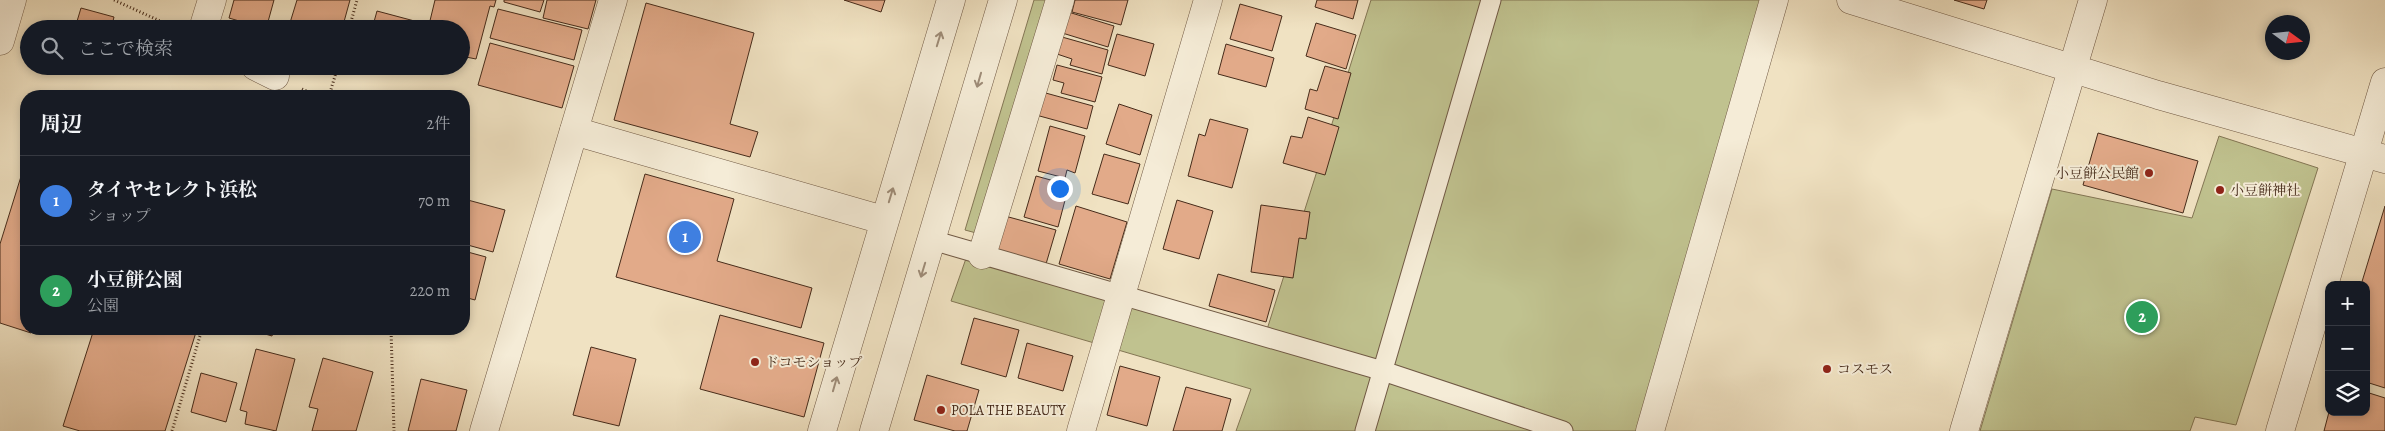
<!DOCTYPE html>
<html lang="ja">
<meta charset="utf-8">
<style>
:root{--surface:#171b24;--page:#20242c;--text:#f1f3f6;--muted:#9ea1a6;--line:#363941;--accent:#c59692}
body{margin:0;font-family:Alegreya,"Noto Serif JP",serif;background:var(--page);color:var(--text)}
.controls{position:absolute;right:15px;bottom:15px;display:grid;overflow:hidden;border-radius:10px;box-shadow:0 2px 8px #0003}
.controls button{width:45px;height:45px;display:grid;place-items:center;padding:0;border:0;border-bottom:1px solid var(--line);background:var(--surface);color:var(--text);font:25px sans-serif}
.compass{position:absolute;left:2265px;top:15px;width:45px;height:45px;border-radius:50%;background:var(--surface);box-shadow:0 2px 8px #0003;rotate:105deg}
.you{position:absolute;left:1059px;top:188px;width:18px;height:18px;margin:-12px;border:4px solid #fff;border-radius:50%;background:#1a73e8;box-shadow:0 0 0 8px #1a73e833}
.badge{display:grid;place-items:center;width:32px;height:32px;border-radius:50%;background:var(--accent);color:#fff;font-size:16px;font-weight:700}
.pin{position:absolute;translate:-50% -50%;border:2px solid #fff;box-shadow:0 1px 5px #0006}
.list{margin:0;padding:0;list-style:none}
h2{display:flex;justify-content:space-between;align-items:center;height:65px;margin:0;padding:0 20px;font-size:21px}
h2 small{font-size:16px;font-weight:400;color:var(--muted)}
.list li{display:grid;grid-template-columns:32px 1fr auto;gap:15px;align-items:center;box-sizing:border-box;height:90px;padding:0 20px;border-top:1px solid var(--line)}
.list b{display:block;font-size:19px;white-space:nowrap}
.list p{margin:0;font-size:16px;white-space:nowrap;color:var(--muted)}
.list em{font-size:16px;font-style:normal;color:var(--muted)}
.icon{flex:none;width:28px;height:28px;fill:none;stroke:currentColor;stroke-width:2;stroke-linecap:round;stroke-linejoin:round}
.map{position:relative;flex:none;width:2385px;height:431px;overflow:hidden}
.search{position:absolute;background:var(--surface);box-shadow:0 2px 8px #0003;left:20px;top:20px;width:450px;height:55px;display:flex;align-items:center;gap:12px;box-sizing:border-box;padding:0 18px;border-radius:28px;color:var(--muted);font-size:19px}
.panel{position:absolute;background:var(--surface);box-shadow:0 2px 8px #0003;left:20px;top:90px;width:450px;height:245px;border-radius:20px}
.map>svg:first-child{display:block}
.green{fill:#c0c28f;stroke:#837654}
.building{fill:#e2aa89;stroke:#462b1a}
.lines{fill:none;stroke-linecap:round;stroke-linejoin:round}
.service-casing{stroke:#705944;stroke-width:21}
.minor-casing{stroke:#705944;stroke-width:29}
.tertiary-casing{stroke:#705944;stroke-width:29}
.path{stroke:#462b1a;stroke-width:3;stroke-dasharray:1 2.5;stroke-linecap:butt}
.service{stroke:#f5ecd7;stroke-width:19}
.minor{stroke:#f5ecd7;stroke-width:28}
.tertiary{stroke:#f5ecd7;stroke-width:28}
.oneway{stroke:#9e8c78}
.poi-dot{fill:#8f2418;stroke:#f5ecd7;stroke-width:2}
.labels{text-anchor:middle;stroke-width:4;stroke-linejoin:round;paint-order:stroke}
.poi-label{font-size:14px;fill:#462b1a;stroke:#f5ecd7;text-anchor:start}
</style>
<div class="map">
<svg width="2385" height="431" viewBox="0 0 2385 431">
<rect width="100%" height="100%" fill="#f0e2c2"/>
<filter id="stains"><feTurbulence type="fractalNoise" baseFrequency=".004" numOctaves="4"/><feColorMatrix values="0 0 0 0 .2 0 0 0 0 .09 0 0 0 0 .02 0 0 0 .5 -.17"/></filter>
<radialGradient id="worn" r=".72"><stop offset=".6" stop-color="#630" stop-opacity="0"/><stop offset="1" stop-color="#630" stop-opacity=".3"/></radialGradient>
<path class="green" d="M 1034,0 L 1050,0 L 980,234 L 965,230 Z
M 1371,0 L 1769,0 L 1641,431 L 1236,431 L 1251,389 L 951,301 L 969,250 L 1264,339 Z
M 2219,136 L 2318,168 L 2236,425 L 2195,417 L 2190,431 L 1980,431 L 2052,189 L 2192,218 Z"/>
<path class="building" d="M 234,0 L 274,0 L 266,29 L 229,18 Z
M 297,0 L 350,0 L 342,29 L 298,29 L 289,26 Z
M 435,0 L 496,0 L 494,7 L 490,6 L 476,59 L 461,56 L 461,29 L 428,29 Z
M 504,0 L 544,0 L 540,12 L 504,2 Z
M 547,0 L 596,0 L 588,29 L 543,18 Z
M 844,0 L 885,0 L 881,12 Z
M 1075,0 L 1128,0 L 1121,25 L 1072,12 Z
M 1317,0 L 1358,0 L 1353,19 L 1315,7 Z
M 1954,0 L 1987,0 L 1984,9 Z
M 646,3 L 754,33 L 730,124 L 758,132 L 750,157 L 614,120 Z
M 1240,4 L 1282,16 L 1272,51 L 1230,39 Z
M 81,8 L 114,17 L 111,29 L 58,29 L 60,23 L 75,28 Z
M 498,9 L 582,30 L 574,60 L 490,38 Z
M 377,11 L 422,23 L 421,29 L 372,29 Z
M 1065,11 L 1114,26 L 1108,47 L 1059,32 Z
M 1316,23 L 1356,35 L 1346,69 L 1306,56 Z
M 1117,34 L 1154,44 L 1145,76 L 1108,65 Z
M 1062,37 L 1108,50 L 1102,74 L 1070,65 L 1072,59 L 1057,54 Z
M 490,43 L 574,66 L 562,108 L 478,85 Z
M 1226,44 L 1274,58 L 1266,87 L 1218,74 Z
M 1057,65 L 1102,77 L 1095,102 L 1061,93 L 1064,83 L 1053,80 Z
M 1325,66 L 1351,73 L 1338,119 L 1305,109 L 1310,89 L 1317,91 Z
M 1042,92 L 1093,106 L 1087,129 L 1036,115 Z
M 1119,104 L 1152,115 L 1140,155 L 1106,144 Z
M 1308,117 L 1339,127 L 1325,175 L 1283,163 L 1291,136 L 1302,138 Z
M 1210,119 L 1248,129 L 1232,188 L 1188,176 L 1199,134 L 1205,136 Z
M 1050,126 L 1085,136 L 1075,173 L 1067,170 L 1065,178 L 1038,171 Z
M 2098,133 L 2198,161 L 2183,213 L 2083,185 Z
M 1104,154 L 1140,164 L 1128,204 L 1092,194 Z
M 23,170 L 26,171 L 26,329 L 33,329 L 31,333 L 0,323 L 0,244 Z
M 645,174 L 734,199 L 717,261 L 812,288 L 801,328 L 616,277 Z
M 1036,176 L 1069,185 L 1058,227 L 1024,217 Z
M 464,199 L 505,210 L 493,252 L 464,244 Z
M 1177,200 L 1213,211 L 1199,259 L 1163,249 Z
M 1261,205 L 1310,212 L 1306,239 L 1299,238 L 1293,278 L 1251,272 Z
M 1076,206 L 1127,222 L 1110,279 L 1059,264 Z
M 2385,206 L 2385,388 L 2366,382 L 2366,285 L 2361,285 Z
M 1005,216 L 1056,230 L 1046,264 L 996,251 Z
M 464,251 L 486,257 L 475,300 L 464,297 Z
M 1218,274 L 1275,290 L 1266,322 L 1209,306 Z
M 720,315 L 824,343 L 804,417 L 700,389 Z
M 974,318 L 1019,330 L 1006,377 L 961,364 Z
M 94,329 L 197,329 L 165,431 L 80,431 L 63,426 Z
M 248,329 L 274,329 L 272,336 Z
M 1027,343 L 1073,356 L 1063,391 L 1018,378 Z
M 591,347 L 636,359 L 619,426 L 573,415 Z
M 256,349 L 295,359 L 276,431 L 245,424 L 247,412 L 240,410 Z
M 323,358 L 373,372 L 356,431 L 312,431 L 318,409 L 309,407 Z
M 1120,366 L 1160,377 L 1147,426 L 1107,415 Z
M 201,373 L 237,383 L 226,422 L 191,412 Z
M 927,375 L 979,390 L 967,431 L 955,431 L 914,420 Z
M 421,379 L 467,390 L 456,431 L 408,431 Z
M 1186,387 L 1231,399 L 1222,431 L 1173,431 Z
M 2366,392 L 2385,398 L 2385,431 L 2324,431 L 2329,412 L 2366,412 Z"/>
<g class="lines">
<g class="service-casing">
<path id="service" d="M 932,240 L 1383,371 L 1563,431
M 1365,431 L 1491,0"/>
</g>
<g class="minor-casing">
<path id="minor" d="M 203,29 L 212,0
M 0,41 L 12,0
M 255,66 L 275,76
M 574,131 L 883,220
M 982,255 L 1060,0
M 1081,431 L 1208,0
M 1650,431 L 1774,0
M 2280,431 L 2385,82"/>
</g>
<g class="tertiary-casing">
<path id="tertiary" d="M 1851,0 L 2158,95 L 2385,159
M 484,431 L 613,0
M 822,431 L 951,0
M 874,431 L 1003,0
M 1964,431 L 2093,0"/>
</g>
<path class="path" d="M 114,0 L 173,27
M 349,29 L 357,0
M 302,89 L 317,96
M 329,96 L 338,66
M 391,329 L 394,431
M 172,431 L 202,329"/>
<use href="#service" class="service"/>
<use href="#minor" class="minor"/>
<use href="#tertiary" class="tertiary"/>
</g>
<defs><path id="oneway-shaft" d="M-6 0H5M1.5-3L5.5 0L1.5 3" fill="none" stroke-width="1.6" stroke-linecap="round" stroke-linejoin="round" transform="scale(1.25)"/></defs>
<g class="oneway">
<use href="#oneway-shaft" transform="translate(939 39) rotate(-73)"/>
<use href="#oneway-shaft" transform="translate(979 80) rotate(106)"/>
<use href="#oneway-shaft" transform="translate(891 195) rotate(-73)"/>
<use href="#oneway-shaft" transform="translate(923 270) rotate(107)"/>
<use href="#oneway-shaft" transform="translate(835 384) rotate(-74)"/>
</g>
<g class="poi-dot">
<circle cx="2149" cy="173" r="5"/>
<circle cx="2220" cy="190" r="5"/>
<circle cx="755" cy="362" r="5"/>
<circle cx="1827" cy="369" r="5"/>
<circle cx="941" cy="410" r="5"/>
</g>
<g class="labels">
<g class="poi-label">
<text x="2139" y="178" text-anchor="end">小豆餅公民館</text>
<text x="2230" y="195">小豆餅神社</text>
<text x="765" y="367">ドコモショップ</text>
<text x="1837" y="374">コスモス</text>
<text x="951" y="415">POLA THE BEAUTY</text>
</g>
</g>
<rect width="100%" height="100%" filter="url(#stains)"/>
<rect width="100%" height="100%" fill="url(#worn)"/>
</svg>
<div class="controls">
<button>+</button>
<button>−</button>
<button><svg class="icon" aria-label="layers" viewBox="0 0 24 24"><path d="M12 4l9 5-9 5-9-5zM3 14l9 5 9-5"/></svg></button>
</div>
<svg class="compass" viewBox="-18 -18 36 36"><path d="M0-13l5 13h-10z" fill="#e53935"/><path d="M0 13l5-13h-10z" fill="#9ea1a6"/></svg>
<div class="you"></div>
<div class="pin badge" style="left:685px;top:237px;background:#3f7fe0">1</div>
<div class="pin badge" style="left:2142px;top:317px;background:#2e9e5b">2</div>
<div class="search"><svg class="icon" aria-label="search" viewBox="0 0 24 24"><circle cx="10" cy="10" r="6"/><path d="M15 15l6 6"/></svg>ここで検索</div>
<section class="panel">
<h2>周辺<small>2件</small></h2>
<ul class="list">
<li><span class="badge" style="background:#3f7fe0">1</span><div><b>タイヤセレクト浜松</b><p>ショップ</p></div><em>70 m</em></li>
<li><span class="badge" style="background:#2e9e5b">2</span><div><b>小豆餅公園</b><p>公園</p></div><em>220 m</em></li>
</ul>
</section>
</div>
